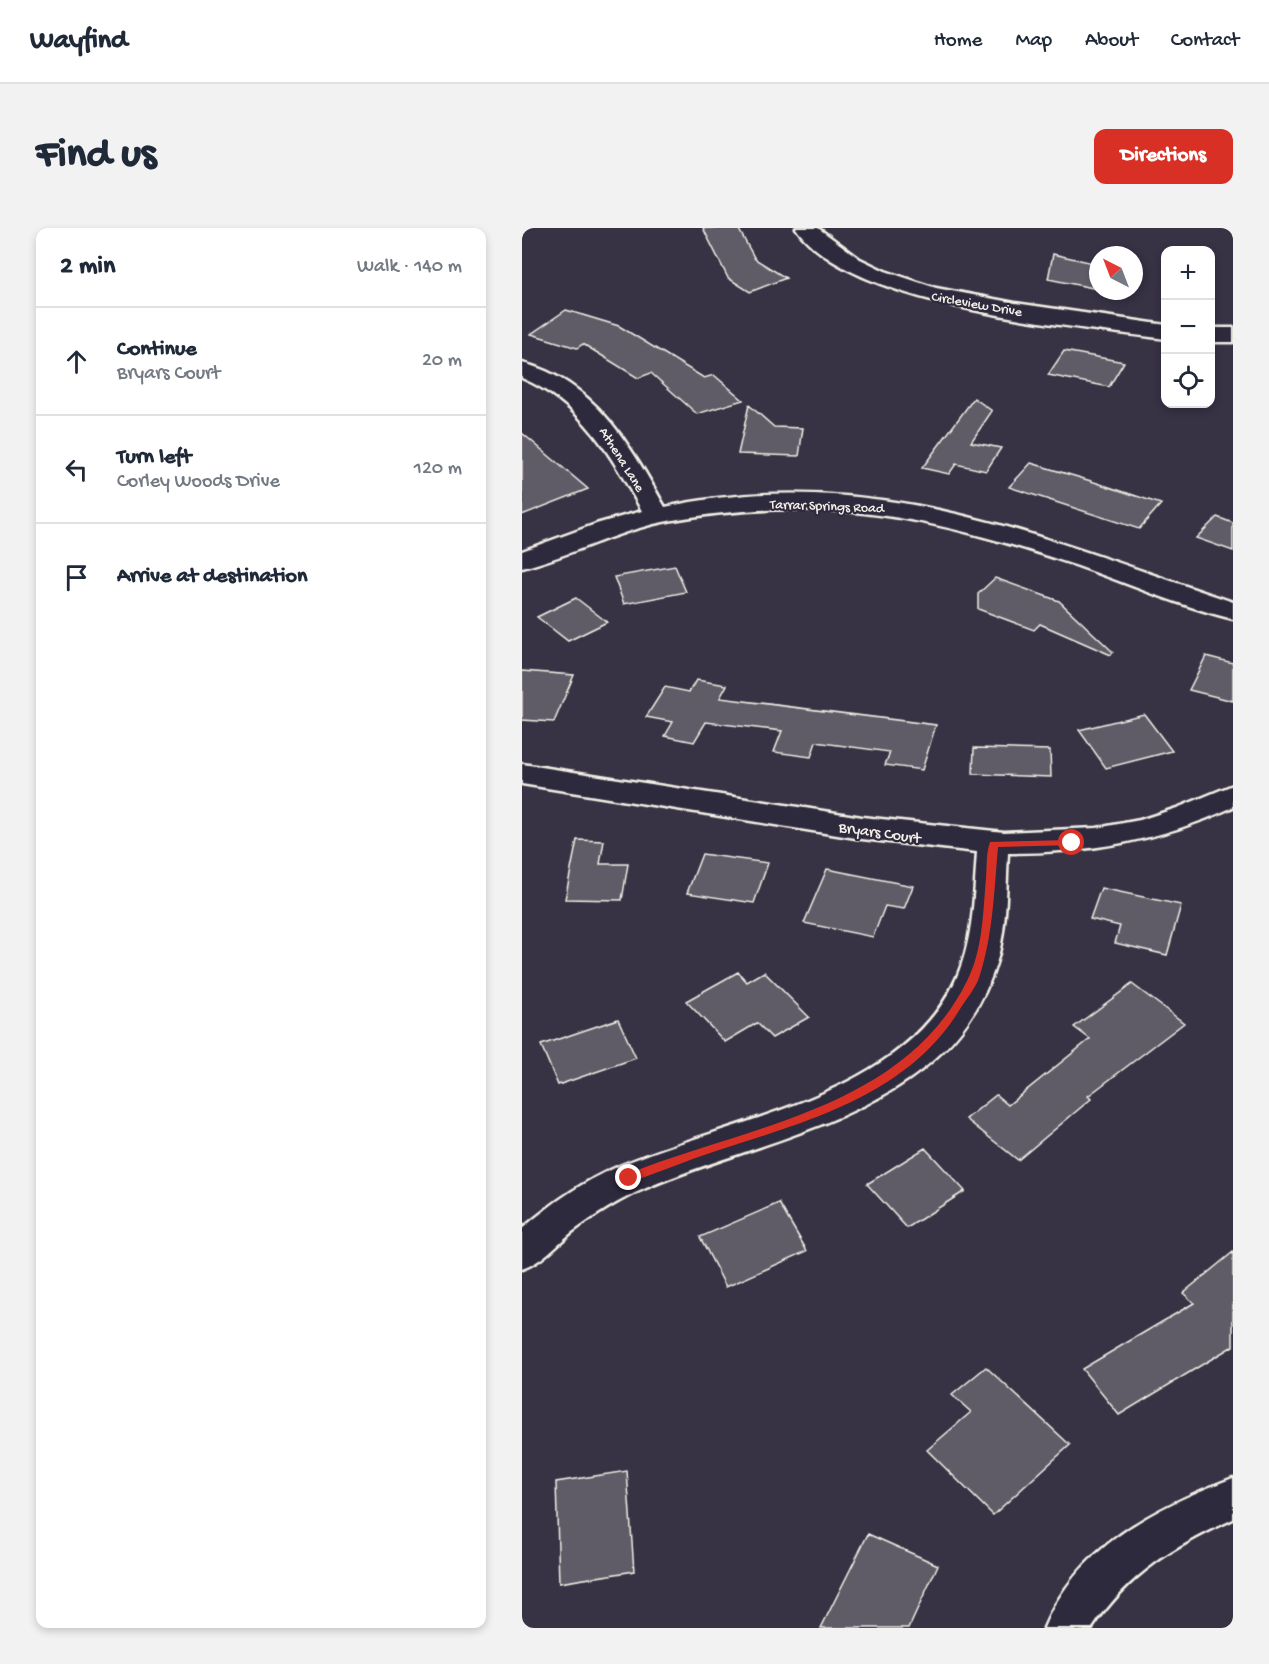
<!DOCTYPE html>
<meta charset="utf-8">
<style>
:root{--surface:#fff;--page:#f2f2f3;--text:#1f2937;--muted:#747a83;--line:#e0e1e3;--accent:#d93025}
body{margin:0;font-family:"Gochi Hand",sans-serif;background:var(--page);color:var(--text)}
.controls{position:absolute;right:18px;top:18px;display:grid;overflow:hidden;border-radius:12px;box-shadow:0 3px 9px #0003}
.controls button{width:54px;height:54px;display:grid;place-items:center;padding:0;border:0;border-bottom:2px solid var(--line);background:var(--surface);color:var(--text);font:30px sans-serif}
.compass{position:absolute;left:567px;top:18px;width:54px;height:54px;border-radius:50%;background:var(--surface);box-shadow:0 3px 9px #0003;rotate:318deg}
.stop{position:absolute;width:18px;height:18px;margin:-14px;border:4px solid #d93025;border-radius:50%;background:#fff}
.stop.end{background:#d93025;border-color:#fff;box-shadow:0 2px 6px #0008}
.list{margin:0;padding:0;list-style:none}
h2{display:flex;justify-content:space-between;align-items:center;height:78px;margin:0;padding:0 24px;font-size:26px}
h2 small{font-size:20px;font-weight:400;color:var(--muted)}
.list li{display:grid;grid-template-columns:39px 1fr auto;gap:18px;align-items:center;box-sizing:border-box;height:108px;padding:0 24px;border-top:2px solid var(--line)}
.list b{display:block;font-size:22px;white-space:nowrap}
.list p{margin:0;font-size:20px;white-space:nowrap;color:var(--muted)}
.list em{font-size:20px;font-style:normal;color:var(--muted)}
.icon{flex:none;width:33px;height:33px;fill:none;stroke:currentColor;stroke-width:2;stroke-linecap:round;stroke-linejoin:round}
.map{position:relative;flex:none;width:711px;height:1400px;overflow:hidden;border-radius:12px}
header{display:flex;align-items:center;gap:36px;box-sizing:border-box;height:84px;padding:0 30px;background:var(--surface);border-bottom:2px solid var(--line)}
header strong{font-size:28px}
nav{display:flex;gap:33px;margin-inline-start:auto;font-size:21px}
.intro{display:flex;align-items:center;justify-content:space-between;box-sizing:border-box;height:144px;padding:0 36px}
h1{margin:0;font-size:42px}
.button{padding:15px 27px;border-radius:12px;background:var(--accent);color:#fff;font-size:21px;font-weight:700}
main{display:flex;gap:36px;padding:0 36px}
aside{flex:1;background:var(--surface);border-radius:12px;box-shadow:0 3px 9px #0003}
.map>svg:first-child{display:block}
.building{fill:#5f5c67;stroke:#f4f1e8;stroke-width:1.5}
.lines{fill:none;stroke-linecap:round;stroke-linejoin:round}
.minor-casing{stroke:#f4f1e8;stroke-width:5}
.minor{fill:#2f2a3d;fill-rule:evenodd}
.route{fill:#d93025}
.labels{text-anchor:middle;stroke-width:4.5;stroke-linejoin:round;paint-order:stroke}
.far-street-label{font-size:14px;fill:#f4f1e8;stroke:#2f2a3d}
.street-label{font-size:16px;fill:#f4f1e8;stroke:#2f2a3d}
</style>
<header>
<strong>Wayfind</strong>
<nav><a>Home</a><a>Map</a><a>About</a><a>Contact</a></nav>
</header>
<div class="intro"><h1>Find us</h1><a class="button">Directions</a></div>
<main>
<aside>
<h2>2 min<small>Walk · 140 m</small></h2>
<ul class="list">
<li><svg class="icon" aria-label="ahead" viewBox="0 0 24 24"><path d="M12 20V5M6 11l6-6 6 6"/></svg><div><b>Continue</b><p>Bryars Court</p></div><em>20 m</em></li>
<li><svg class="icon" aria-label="left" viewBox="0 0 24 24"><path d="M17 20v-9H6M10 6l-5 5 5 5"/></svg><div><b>Turn left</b><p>Corley Woods Drive</p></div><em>120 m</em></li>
<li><svg class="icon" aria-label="arrive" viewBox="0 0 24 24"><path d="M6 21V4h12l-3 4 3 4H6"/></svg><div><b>Arrive at destination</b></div></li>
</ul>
</aside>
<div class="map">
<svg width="711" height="1400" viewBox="0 0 711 1400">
<rect width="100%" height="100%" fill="#373244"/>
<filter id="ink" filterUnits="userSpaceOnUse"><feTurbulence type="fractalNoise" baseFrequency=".0167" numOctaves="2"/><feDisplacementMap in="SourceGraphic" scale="12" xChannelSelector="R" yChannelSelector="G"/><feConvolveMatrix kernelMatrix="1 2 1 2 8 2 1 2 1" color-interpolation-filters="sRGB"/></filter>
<g filter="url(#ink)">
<path class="building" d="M 181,0 L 216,0 L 233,31 L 264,50 L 228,64 L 206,50 Z
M 531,26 L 576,36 L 576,61 L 526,51 Z
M 44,82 L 97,98 L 182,150 L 192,147 L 221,172 L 175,186 L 129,145 L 116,150 L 61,116 L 55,120 L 9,106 Z
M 542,123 L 575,129 L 602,134 L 587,159 L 526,147 Z
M 452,170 L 470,183 L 449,214 L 479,220 L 464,243 L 434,236 L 427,246 L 400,240 Z
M 227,177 L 252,199 L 281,200 L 277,228 L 216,226 Z
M 0,205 L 66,261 L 0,287 Z
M 509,235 L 569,253 L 639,276 L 617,301 L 487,259 Z
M 695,289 L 711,295 L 711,323 L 674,310 Z
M 153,338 L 164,364 L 102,376 L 92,349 Z
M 473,350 L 537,373 L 591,424 L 589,427 L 518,396 L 512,402 L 456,381 L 456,366 Z
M 54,370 L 85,394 L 46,413 L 15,389 Z
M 684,428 L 711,435 L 711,473 L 667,462 Z
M 0,443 L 52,447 L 32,494 L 0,492 Z
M 174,452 L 205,457 L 198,470 L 414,497 L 400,542 L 363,537 L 368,524 L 294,514 L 289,529 L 252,524 L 260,503 L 184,494 L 172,514 L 143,508 L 151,494 L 124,489 L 143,459 L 167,464 Z
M 622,486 L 650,523 L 584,540 L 557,502 Z
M 452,520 L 528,522 L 529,549 L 451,546 Z
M 55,612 L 82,613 L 78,636 L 106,636 L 100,672 L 43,671 Z
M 180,626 L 246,635 L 232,675 L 165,665 Z
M 305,641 L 391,658 L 382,681 L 363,678 L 351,709 L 282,695 Z
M 579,660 L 659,677 L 645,727 L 593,715 L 598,698 L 568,691 Z
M 216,744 L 225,754 L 242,744 L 287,789 L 250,810 L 235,795 L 203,814 L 164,773 Z
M 610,756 L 662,795 L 566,868 L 569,871 L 496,932 L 444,891 L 474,867 L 486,877 L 568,811 L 552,799 Z
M 96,791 L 114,830 L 36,857 L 19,817 Z
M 403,920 L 443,963 L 385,1000 L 345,956 Z
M 257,975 L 285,1023 L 204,1059 L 178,1009 Z
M 711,1024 L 711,1118 L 597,1187 L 560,1141 L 672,1075 L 661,1065 Z
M 464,1139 L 548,1217 L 471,1287 L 405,1222 L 449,1184 L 430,1167 Z
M 105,1243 L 112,1343 L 37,1355 L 34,1254 Z
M 346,1306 L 416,1337 L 387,1400 L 299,1400 Z"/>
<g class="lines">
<g class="minor-casing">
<path id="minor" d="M 274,0 L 296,0 L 338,31 L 363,43 L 414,60 L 493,75 L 644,97 L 644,111 C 551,98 329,80 274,0 Z
M 688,100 L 711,100 L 711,114 L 688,114 Z
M 0,135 C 72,153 109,218 143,279 C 352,234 518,310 711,374 L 711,391 C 658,378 607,356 556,338 C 412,289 304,266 151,292 C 98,301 52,327 0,340 L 0,323 L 74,296 L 120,283 C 89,227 61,176 0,150 Z
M 0,536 L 340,589 L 482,604 L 575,600 L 618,592 L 655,580 L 711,557 L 711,579 C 638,613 566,625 486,625 C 484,660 485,695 476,729 C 432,886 251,905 124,960 C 98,971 73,987 50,1004 C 34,1017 20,1034 0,1041 L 0,1001 C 29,976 60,954 95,939 C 203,892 383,870 435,749 C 452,709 452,666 455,624 L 340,611 L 0,556 Z
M 711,1250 L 711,1291 C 651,1319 608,1344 570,1400 L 522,1400 C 556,1318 633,1280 711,1250 Z"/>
</g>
<use href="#minor" class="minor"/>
</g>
</g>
<path class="route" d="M 550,612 L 554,615 L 553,617 L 476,619 C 472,664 471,707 457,750 C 453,761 444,771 438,781 C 386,867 286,893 197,922 C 166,932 137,944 107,955 L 103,953 L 103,947 C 223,898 381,882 445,753 C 461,722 461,684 464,650 C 465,639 464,625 468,614 Z"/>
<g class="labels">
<g class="far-street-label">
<text transform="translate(455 75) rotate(10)" y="5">Circleview Drive</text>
<text transform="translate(101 231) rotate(58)" y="5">Athena Lane</text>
<text transform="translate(305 277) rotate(2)" y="5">Tarrar Springs Road</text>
</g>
<g class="street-label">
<text transform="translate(358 603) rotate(8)" y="6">Bryars Court</text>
</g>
</g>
</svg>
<div class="controls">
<button>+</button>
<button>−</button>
<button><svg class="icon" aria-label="locate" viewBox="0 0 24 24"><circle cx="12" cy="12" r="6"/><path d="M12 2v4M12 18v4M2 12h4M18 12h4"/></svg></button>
</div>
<svg class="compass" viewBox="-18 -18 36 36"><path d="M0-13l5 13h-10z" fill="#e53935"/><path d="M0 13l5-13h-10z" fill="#747a83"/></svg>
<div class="stop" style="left:550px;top:615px"></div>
<div class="stop end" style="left:107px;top:950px"></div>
</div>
</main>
